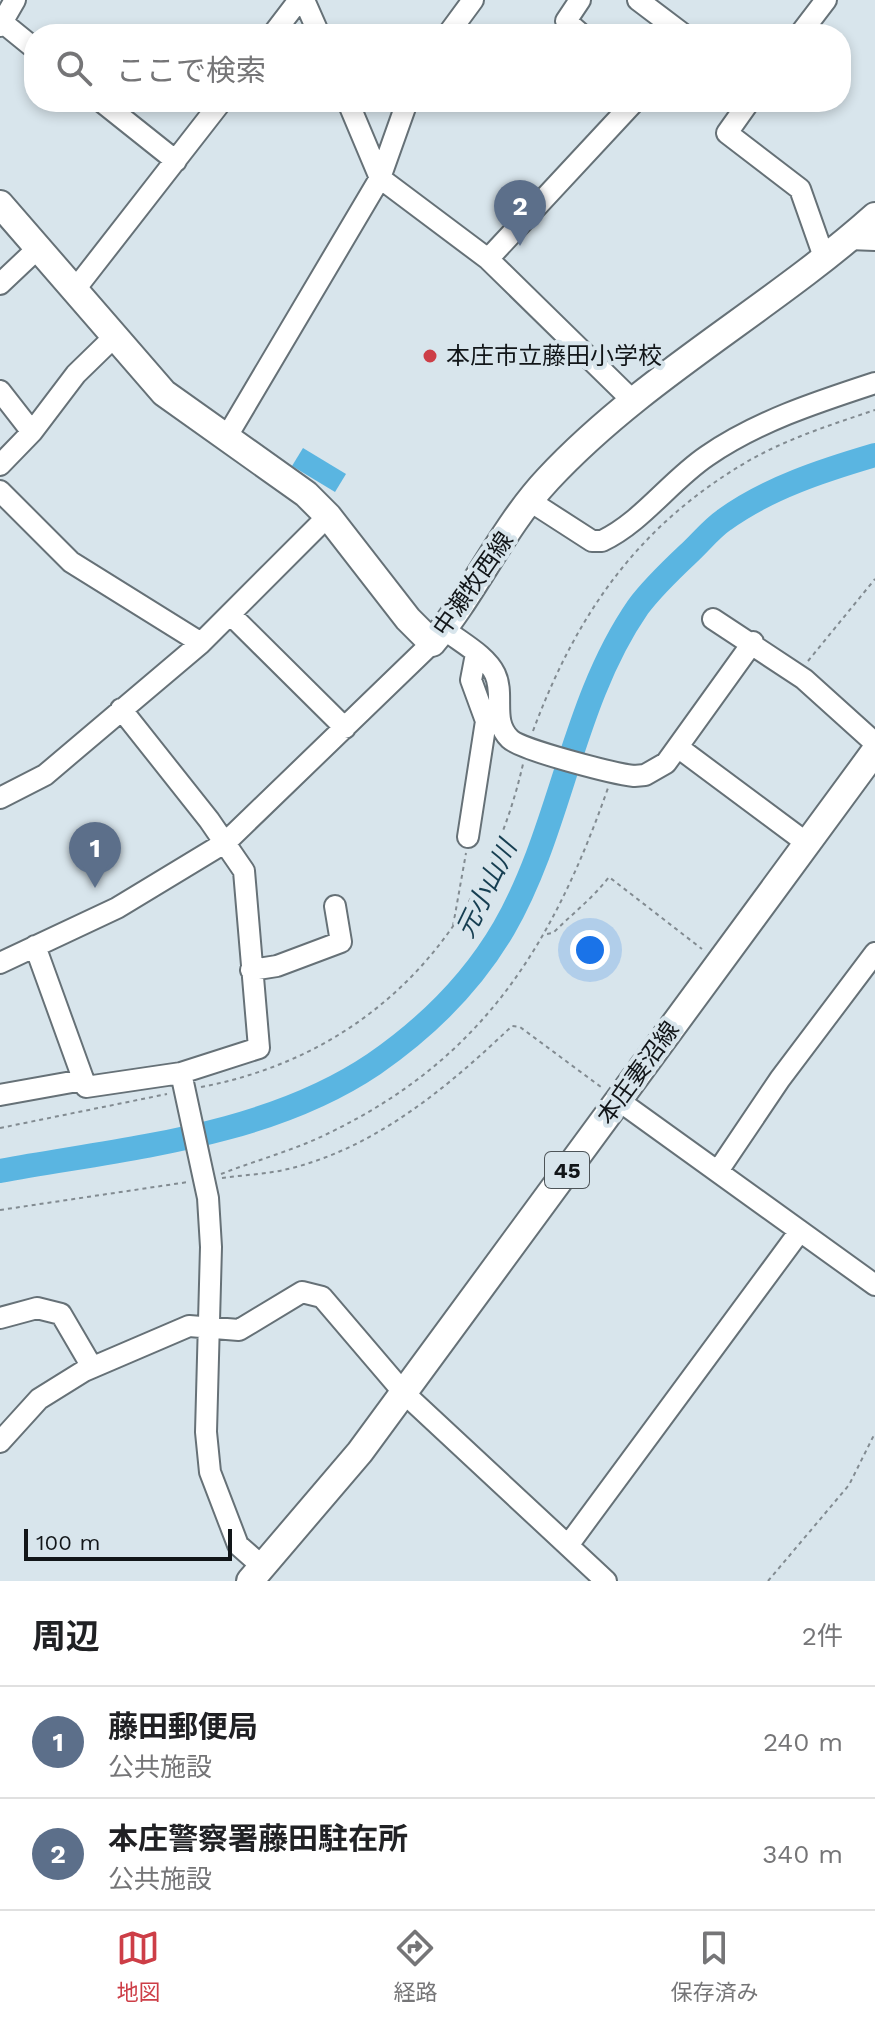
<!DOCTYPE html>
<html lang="ja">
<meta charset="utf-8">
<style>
:root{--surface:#fff;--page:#f6f6f6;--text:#202124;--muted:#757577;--line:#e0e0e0;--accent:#cd3e47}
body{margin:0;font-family:"Work Sans","Noto Sans JP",sans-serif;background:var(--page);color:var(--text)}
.scale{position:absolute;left:24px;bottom:20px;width:208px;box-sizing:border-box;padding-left:8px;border:4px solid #121619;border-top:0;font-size:22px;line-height:28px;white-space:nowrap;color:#121619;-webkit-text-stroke:6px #d8e5ec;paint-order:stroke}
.you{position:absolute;left:590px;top:950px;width:28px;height:28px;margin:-20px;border:6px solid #fff;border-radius:50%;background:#1a73e8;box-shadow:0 0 0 12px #1a73e833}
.badge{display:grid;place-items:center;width:52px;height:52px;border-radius:50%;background:var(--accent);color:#fff;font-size:26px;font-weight:700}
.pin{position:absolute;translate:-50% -66px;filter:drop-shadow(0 2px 4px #0008)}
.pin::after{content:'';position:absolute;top:42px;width:28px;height:24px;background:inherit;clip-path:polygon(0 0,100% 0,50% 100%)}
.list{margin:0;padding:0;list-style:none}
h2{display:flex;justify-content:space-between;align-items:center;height:104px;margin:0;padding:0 32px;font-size:34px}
h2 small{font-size:26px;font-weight:400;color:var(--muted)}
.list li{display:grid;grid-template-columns:52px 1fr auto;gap:24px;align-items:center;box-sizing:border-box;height:112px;padding:0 32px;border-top:2px solid var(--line)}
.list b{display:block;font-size:30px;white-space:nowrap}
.list p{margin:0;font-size:26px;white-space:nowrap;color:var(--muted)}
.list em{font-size:26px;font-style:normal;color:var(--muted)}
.icon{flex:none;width:44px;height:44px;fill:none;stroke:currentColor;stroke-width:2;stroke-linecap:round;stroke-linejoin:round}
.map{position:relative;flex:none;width:875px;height:1581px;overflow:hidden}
.search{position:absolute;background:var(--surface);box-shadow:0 4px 12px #0003;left:24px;right:24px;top:24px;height:88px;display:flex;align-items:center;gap:20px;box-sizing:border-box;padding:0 28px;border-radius:32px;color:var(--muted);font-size:30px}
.sheet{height:328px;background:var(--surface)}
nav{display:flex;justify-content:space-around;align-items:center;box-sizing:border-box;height:112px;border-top:2px solid var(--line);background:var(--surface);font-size:22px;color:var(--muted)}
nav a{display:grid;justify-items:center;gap:4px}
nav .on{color:var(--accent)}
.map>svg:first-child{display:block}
.water{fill:#5ab5e1}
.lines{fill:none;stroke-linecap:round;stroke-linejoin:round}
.river{stroke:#5ab5e1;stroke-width:24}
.minor-casing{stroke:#667177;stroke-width:24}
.major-casing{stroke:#667177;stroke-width:30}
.path{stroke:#828b91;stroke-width:2;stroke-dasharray:4 4;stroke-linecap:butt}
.minor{stroke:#fff;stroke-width:20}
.major{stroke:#fff;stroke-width:26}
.poi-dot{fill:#cd3e47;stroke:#d8e5ec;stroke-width:3}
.labels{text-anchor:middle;stroke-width:8;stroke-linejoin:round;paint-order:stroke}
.shield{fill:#d8e5ec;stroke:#4d5458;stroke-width:2}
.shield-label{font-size:22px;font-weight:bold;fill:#121619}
.poi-label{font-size:24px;fill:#121619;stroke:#d8e5ec;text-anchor:start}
.street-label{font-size:24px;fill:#121619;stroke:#d8e5ec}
.water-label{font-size:26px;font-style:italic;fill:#163e51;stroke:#d8e5ec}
</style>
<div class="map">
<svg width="875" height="1581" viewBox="0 0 875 1581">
<rect width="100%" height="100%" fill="#d8e5ec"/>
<path class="water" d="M 303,448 L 346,474 L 335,492 L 292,466 Z"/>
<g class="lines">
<path class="river" d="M 0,1171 C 125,1148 266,1137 374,1064 C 426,1028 472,983 504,928 C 562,827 571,704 638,607 C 652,588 671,570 688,554 C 700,543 711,529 724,520 C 768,488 824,470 875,455"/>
<g class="minor-casing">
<path id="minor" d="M 304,0 L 319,34
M 580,0 L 566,21 L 581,34
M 638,0 L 683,34
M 2,22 L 34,48
M 0,26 L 15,0
M 273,34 L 299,0
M 448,34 L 473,0
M 800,34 L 826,0
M 102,102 L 176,161
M 348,102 L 380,178 L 488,259 L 634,402
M 749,102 L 727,133 L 800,189 L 824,257
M 849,239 L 875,240
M 488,259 L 634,102
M 0,284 L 36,250
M 73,292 L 221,102
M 0,391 L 32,432
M 226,438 L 380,178 L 407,102
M 0,465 L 32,432 L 76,374 L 113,338
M 0,491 L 71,562 L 201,643
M 530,501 L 592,541 L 602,541 C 642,522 670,481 707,456 C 758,421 817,402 875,383
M 230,614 L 345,728
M 713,619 L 804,679 L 875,743
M 444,629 C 460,642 486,655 495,674 C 505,695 491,721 510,739 C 521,750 615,774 634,776 L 645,775 L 666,763 L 753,642
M 679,748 L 808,844
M 0,798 L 45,775 L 201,643 L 328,516
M 468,837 L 486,721 L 471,680 L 476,654
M 35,946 L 86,1087 L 181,1073 L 259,1048 L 244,871 L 209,820 L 121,709
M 0,963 L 117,908 L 226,842 L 432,643
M 251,970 L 277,966 L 341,942 L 335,906
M 181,1073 L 208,1198 L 211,1247 L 206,1432 L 210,1472 L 238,1545 L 263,1567
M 0,1095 L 83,1080
M 618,1100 L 875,1285
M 718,1171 L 780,1079 L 875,953
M 0,1318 L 37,1308 L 61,1314 L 92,1367
M 0,1442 L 39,1399 L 84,1371 L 189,1326 L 239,1330 L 302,1292 L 322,1297 L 404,1393 L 606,1581
M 569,1544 L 800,1231"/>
</g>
<g class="major-casing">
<path id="major" d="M 0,204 L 164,393 L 306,494 L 328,516 L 408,619 L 432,643 C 475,592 502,528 548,479 C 643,377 771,309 875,216
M 250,1581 L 360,1452 L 875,751"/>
</g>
<path class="path" d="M 808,661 L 875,579
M 533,731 C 577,613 639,524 750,460 C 789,438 833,424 875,410
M 453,926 L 466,853
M 547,934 L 553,933 C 573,913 592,899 609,877 L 702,949
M 201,1087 C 372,1055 485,931 523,764
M 0,1128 L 167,1094
M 221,1174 C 257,1160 295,1150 329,1133 C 484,1058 553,944 608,788
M 222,1178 C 244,1175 267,1174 288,1169 C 376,1148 449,1086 512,1026 L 520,1027 L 601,1087
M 0,1210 L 188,1182
M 768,1581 L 849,1485 L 875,1433"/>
<use href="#minor" class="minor"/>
<use href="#major" class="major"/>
</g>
<circle class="poi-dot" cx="430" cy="356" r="8"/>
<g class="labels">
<rect class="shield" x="545" y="1152" width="44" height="36" rx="6"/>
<g class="shield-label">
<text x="567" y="1178">45</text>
</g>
<g class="poi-label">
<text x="446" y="364">本庄市立藤田小学校</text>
</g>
<g class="street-label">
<text transform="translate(473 584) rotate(-55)" y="8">中瀬牧西線</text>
<text transform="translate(638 1073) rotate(-54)" y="8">本庄妻沼線</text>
</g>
<g class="water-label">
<text transform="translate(486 889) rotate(-64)" y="9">元小山川</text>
</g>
</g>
</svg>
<div class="scale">100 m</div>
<div class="you"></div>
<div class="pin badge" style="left:95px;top:888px;background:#5c6f8a">1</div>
<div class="pin badge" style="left:520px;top:246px;background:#5c6f8a">2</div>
<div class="search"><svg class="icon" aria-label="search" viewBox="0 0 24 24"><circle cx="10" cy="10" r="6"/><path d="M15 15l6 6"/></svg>ここで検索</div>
</div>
<section class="sheet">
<h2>周辺<small>2件</small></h2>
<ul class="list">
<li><span class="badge" style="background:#5c6f8a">1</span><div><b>藤田郵便局</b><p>公共施設</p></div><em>240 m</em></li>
<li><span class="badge" style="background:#5c6f8a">2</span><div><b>本庄警察署藤田駐在所</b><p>公共施設</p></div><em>340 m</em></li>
</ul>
</section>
<nav>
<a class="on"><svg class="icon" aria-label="map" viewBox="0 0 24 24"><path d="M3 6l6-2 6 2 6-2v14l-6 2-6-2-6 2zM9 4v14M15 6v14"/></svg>地図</a>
<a><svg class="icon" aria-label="directions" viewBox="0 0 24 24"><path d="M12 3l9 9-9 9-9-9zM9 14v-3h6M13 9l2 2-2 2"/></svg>経路</a>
<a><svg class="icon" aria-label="saved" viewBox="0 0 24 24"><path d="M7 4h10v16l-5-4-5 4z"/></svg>保存済み</a>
</nav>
